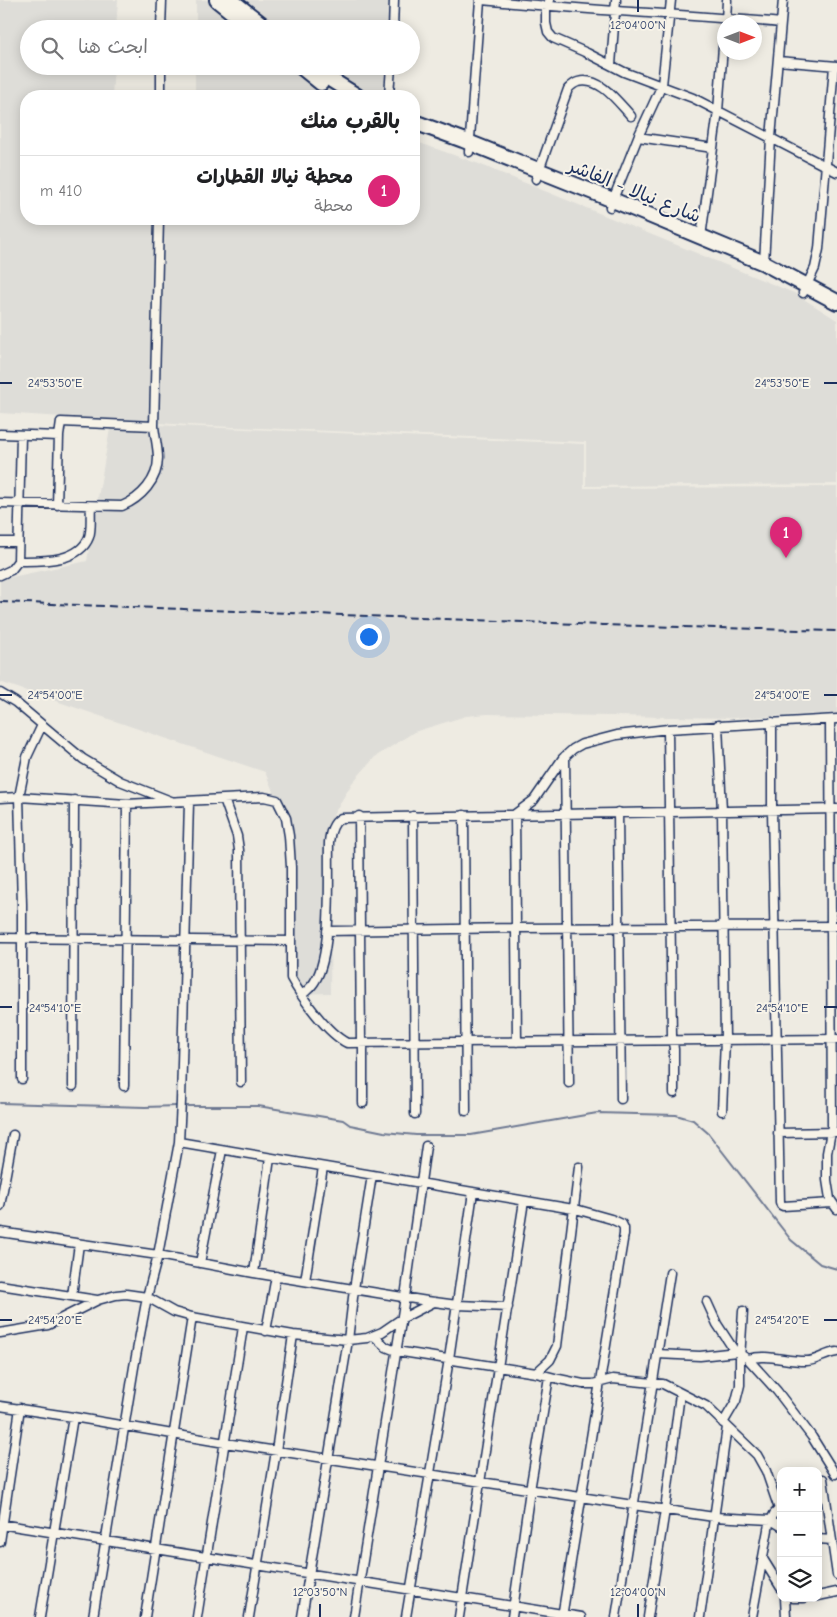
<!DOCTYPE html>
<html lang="ar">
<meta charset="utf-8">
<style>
:root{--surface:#fff;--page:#f6f6f6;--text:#202124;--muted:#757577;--line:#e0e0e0;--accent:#db2777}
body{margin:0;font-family:"Comic Neue","Playpen Sans Arabic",sans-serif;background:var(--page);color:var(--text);direction:rtl}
.controls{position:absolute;right:15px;bottom:15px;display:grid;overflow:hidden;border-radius:10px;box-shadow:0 2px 12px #0003}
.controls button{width:45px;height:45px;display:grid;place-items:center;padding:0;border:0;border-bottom:1px solid var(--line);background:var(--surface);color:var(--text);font:25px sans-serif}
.compass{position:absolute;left:717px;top:15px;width:45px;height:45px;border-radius:50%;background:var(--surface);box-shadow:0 2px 12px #0003;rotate:90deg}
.you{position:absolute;left:368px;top:636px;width:18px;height:18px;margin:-12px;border:4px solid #fff;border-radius:50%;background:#1a73e8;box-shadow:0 0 0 8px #1a73e833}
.badge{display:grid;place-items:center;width:32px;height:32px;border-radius:50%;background:var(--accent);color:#fff;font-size:16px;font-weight:700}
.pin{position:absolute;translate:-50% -41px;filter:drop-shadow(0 1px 2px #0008)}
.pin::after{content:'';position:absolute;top:26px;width:18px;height:15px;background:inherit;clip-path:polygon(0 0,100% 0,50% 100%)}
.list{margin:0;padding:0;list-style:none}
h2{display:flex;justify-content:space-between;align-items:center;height:65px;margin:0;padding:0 20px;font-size:21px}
h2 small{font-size:16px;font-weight:400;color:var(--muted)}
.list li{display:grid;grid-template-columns:32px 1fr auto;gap:15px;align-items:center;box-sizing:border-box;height:70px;padding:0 20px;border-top:1px solid var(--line)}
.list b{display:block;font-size:19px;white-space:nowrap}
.list p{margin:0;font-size:16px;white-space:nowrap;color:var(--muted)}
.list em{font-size:16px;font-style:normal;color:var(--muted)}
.icon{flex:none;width:28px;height:28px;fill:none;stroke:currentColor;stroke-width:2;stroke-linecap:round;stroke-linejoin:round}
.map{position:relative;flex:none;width:837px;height:1617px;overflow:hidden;direction:ltr}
.search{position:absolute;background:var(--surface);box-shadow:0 2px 12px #0003;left:20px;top:20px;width:400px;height:55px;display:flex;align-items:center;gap:12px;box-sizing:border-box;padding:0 18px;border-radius:28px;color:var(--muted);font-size:19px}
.panel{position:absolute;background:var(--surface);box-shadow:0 2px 12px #0003;left:20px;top:90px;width:400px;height:135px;border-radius:20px;direction:rtl}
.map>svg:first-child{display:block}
.built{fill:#deddd8}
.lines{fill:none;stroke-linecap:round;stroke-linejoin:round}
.stream{stroke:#6e7992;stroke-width:2}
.street-casing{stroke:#1b2f5e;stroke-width:11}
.highway-casing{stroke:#1b2f5e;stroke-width:18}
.street{stroke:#f7f3e8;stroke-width:8}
.highway{stroke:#f7f3e8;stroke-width:14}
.rail{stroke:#1b2f5e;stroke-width:2;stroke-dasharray:8 4;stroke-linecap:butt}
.ticks{fill:none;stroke:#1b2f5e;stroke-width:2}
.labels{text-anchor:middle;stroke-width:4;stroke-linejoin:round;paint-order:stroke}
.street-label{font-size:19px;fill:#1b2f5e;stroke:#f7f3e8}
.ticks-label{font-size:12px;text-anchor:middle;fill:#1b2f5e;stroke:#f7f3e8;stroke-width:4;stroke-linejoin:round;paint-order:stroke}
</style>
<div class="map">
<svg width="837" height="1617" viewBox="0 0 837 1617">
<rect width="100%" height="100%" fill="#eeebe2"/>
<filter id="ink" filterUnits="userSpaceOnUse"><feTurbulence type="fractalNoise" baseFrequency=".02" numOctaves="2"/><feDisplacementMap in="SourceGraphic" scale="10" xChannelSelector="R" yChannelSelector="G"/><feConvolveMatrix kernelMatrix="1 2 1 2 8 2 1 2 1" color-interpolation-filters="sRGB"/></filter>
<g filter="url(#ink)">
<path class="built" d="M 0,0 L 118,0 L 116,29 L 29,29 L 29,66 L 114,66 L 112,96 L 26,96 L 26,219 L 414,219 L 414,141 L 479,164 L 794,293 L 837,320 L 837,484 L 586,486 L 586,442 L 189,425 L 0,413 Z
M 196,0 L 393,0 L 392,29 L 196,29 Z
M 195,66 L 390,66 L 389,96 L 195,96 Z
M 111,423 L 584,444 L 584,488 L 837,487 L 837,713 L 734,718 L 487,714 L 466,716 L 414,732 L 375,757 L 352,783 L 332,817 L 330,993 L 295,994 L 293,838 L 265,772 L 0,682 L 0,578 L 7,578 L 87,561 Z"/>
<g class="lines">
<path class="stream" d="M 0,1103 L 145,1107 L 177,1106
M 182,1106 L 258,1106 L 343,1120 L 350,1125 L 384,1132 L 416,1135 L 471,1135 L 597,1113 L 676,1115 L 693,1120 L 708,1133 L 791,1240 L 820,1264 L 837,1269"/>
<g class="street-casing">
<path id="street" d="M 482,0 C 581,10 682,14 781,23
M 550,0 L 546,6 L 546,23 L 548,32 L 553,38 L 587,53 L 624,72 L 693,98 L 837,172
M 726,22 L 727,0
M 161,29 L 162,0
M 393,29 L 394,0
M 778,61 L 837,66
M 611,65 L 616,0
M 161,96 L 161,66
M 389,96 L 391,66
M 638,137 L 713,148
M 469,152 L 480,0
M 536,179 L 568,89 C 571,86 574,83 578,82 C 600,76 618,102 631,116
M 610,207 L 638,137 L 662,85 L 671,0
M 701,237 L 718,111 L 724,34
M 764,263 L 771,138 L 783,0
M 803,293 L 815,268 L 819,249 L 834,66
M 0,434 L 59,436
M 0,503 L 122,506 C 141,498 158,480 158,458 C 158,448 155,437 154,426 L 159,219
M 57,505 L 59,436 L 61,422 L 154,426
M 0,542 L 18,542
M 18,561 C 40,561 79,563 89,537 C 92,528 90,515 91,506
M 0,575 L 11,570 L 18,561 L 21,435
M 0,693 L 15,702 L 83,759 L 120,781 L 171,801
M 830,720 L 832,1126 L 827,1153 L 827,1180 L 830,1199 L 837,1209
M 772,722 L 772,810 L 780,1202 L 781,1205 L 783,1206 L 832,1203
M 718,725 L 722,811 L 725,1040 L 722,1111
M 668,729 L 672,1036 L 674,1049 L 674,1093
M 565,756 L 569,1083
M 0,798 L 19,797 L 127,804 L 264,797 L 277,800 L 286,818 L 289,836 L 291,867 L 291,978 C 302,998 327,1033 347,1043 L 837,1039
M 224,799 L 237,836 L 239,850 L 241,1082
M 618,812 L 621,1099
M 464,815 L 466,1111
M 359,816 L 361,1043
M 413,816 L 415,1114
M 327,931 L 516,928 L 837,926
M 0,938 L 291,941
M 302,995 C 306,991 312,987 315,981 C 333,953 328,876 329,842 C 330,833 332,823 341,818 L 837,809
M 517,1042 L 515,814 L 534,800 L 563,758 L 573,749 L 582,744 L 617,735 L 668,729 L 837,719
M 22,1079 L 22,904 L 19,797 L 27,757 L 42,725
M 73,1086 L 74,800
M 124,1086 L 127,804
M 363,1103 L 363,1043
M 778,1133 L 837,1132
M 179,1142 L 579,1210 L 611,1219 L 622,1224 L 624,1228 L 624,1234 L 617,1277 L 562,1617
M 0,1206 L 13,1135
M 0,1232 L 158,1255 L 254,1273 L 427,1301 L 457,1305 L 508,1307
M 200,1263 L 222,1150
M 254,1273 L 270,1158
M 305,1281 L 323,1167
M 0,1285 L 97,1300
M 72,1296 L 79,1244
M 707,1302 L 717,1324 L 734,1350 L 748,1359 L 777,1391 L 812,1437 L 835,1474
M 266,1331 L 276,1276
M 0,1333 L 48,1325 L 98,1300 L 116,1295 L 126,1294 L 147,1297 L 174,1312 L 192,1317 L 293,1335 L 348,1340 L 367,1338 L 382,1332 L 401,1319 L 434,1302
M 374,1336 L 386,1347 L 396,1351 L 536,1373 L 559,1379 L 583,1384 L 593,1384 L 613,1379 L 663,1384 L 706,1406 L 757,1455 L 766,1471 L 779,1509
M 657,1354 L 700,1356 L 737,1352
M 748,1359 C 767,1353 787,1362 807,1361 C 816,1361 826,1353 837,1352
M 536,1373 L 550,1360 L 557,1346 L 579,1167
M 0,1406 L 73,1417 L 225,1443 L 633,1505 L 714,1517 L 771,1520 L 781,1526
M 723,1423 L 736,1401 L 740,1385 L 740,1359 L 743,1311
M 823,1479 L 837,1575
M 0,1524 L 581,1617
M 818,1539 L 832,1540
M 0,1542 L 20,1408
M 763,1559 L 781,1588
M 818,1596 L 837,1592
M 785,1598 L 786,1617
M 793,1598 L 804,1598
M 40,1617 L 73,1417
M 93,1617 L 134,1367 L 147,1297 L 158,1255 L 179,1142 L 181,1101 L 189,802
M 145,1617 L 192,1317
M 197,1617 L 243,1327
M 249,1617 L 276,1451 L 293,1335
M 302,1617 L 348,1340 L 354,1289 L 372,1175
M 354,1617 L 405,1297 L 426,1146
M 406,1617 L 449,1359 L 473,1192
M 459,1617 L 524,1201
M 512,1617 L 530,1490 L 549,1377
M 616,1617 L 670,1273
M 648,1617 L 665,1510 L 680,1394
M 700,1617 L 727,1427
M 752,1617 L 769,1524 L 774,1514 L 781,1507"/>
</g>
<g class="highway-casing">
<path id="highway" d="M 217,0 L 238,17
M 231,0 L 268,29
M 300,66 L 321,83
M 315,66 L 333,81 L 357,96
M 414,122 L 463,140 L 603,196 L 764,263 L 837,302"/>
</g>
<use href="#street" class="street"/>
<use href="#highway" class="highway"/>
<path class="rail" d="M 0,602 L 603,625 L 837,631"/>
</g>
</g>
<path class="ticks" d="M 638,0 L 638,12M 0,383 L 12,383M 824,383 L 837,383M 0,695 L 12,695M 824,695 L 837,695M 0,1007 L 12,1007M 824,1007 L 837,1007M 0,1320 L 12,1320M 824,1320 L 837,1320M 320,1604 L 320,1617M 638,1604 L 638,1617"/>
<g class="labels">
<g class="street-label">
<text transform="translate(635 190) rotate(22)" y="7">شارع نيالا - الفاشر</text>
</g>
</g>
<g class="ticks-label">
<text x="638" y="29">12°04'00"N</text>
<text x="55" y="387">24°53'50"E</text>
<text x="782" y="387">24°53'50"E</text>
<text x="782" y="699">24°54'00"E</text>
<text x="55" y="699">24°54'00"E</text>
<text x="55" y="1012">24°54'10"E</text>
<text x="782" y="1012">24°54'10"E</text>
<text x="55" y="1324">24°54'20"E</text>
<text x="782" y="1324">24°54'20"E</text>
<text x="320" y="1596">12°03'50"N</text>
<text x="638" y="1596">12°04'00"N</text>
</g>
</svg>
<div class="controls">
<button>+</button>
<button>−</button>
<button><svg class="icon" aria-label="layers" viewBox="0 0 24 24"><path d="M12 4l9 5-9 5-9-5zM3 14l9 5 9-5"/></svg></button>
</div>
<svg class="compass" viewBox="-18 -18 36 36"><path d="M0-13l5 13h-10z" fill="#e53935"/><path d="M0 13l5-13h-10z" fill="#757577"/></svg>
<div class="you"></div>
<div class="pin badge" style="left:786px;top:558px">1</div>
<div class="search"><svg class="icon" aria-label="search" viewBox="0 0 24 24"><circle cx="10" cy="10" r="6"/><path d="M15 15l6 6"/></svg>ابحث هنا</div>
<section class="panel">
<h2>بالقرب منك<small></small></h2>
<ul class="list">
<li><span class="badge">1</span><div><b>محطة نيالا القطارات</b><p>محطة</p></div><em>410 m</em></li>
</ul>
</section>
</div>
